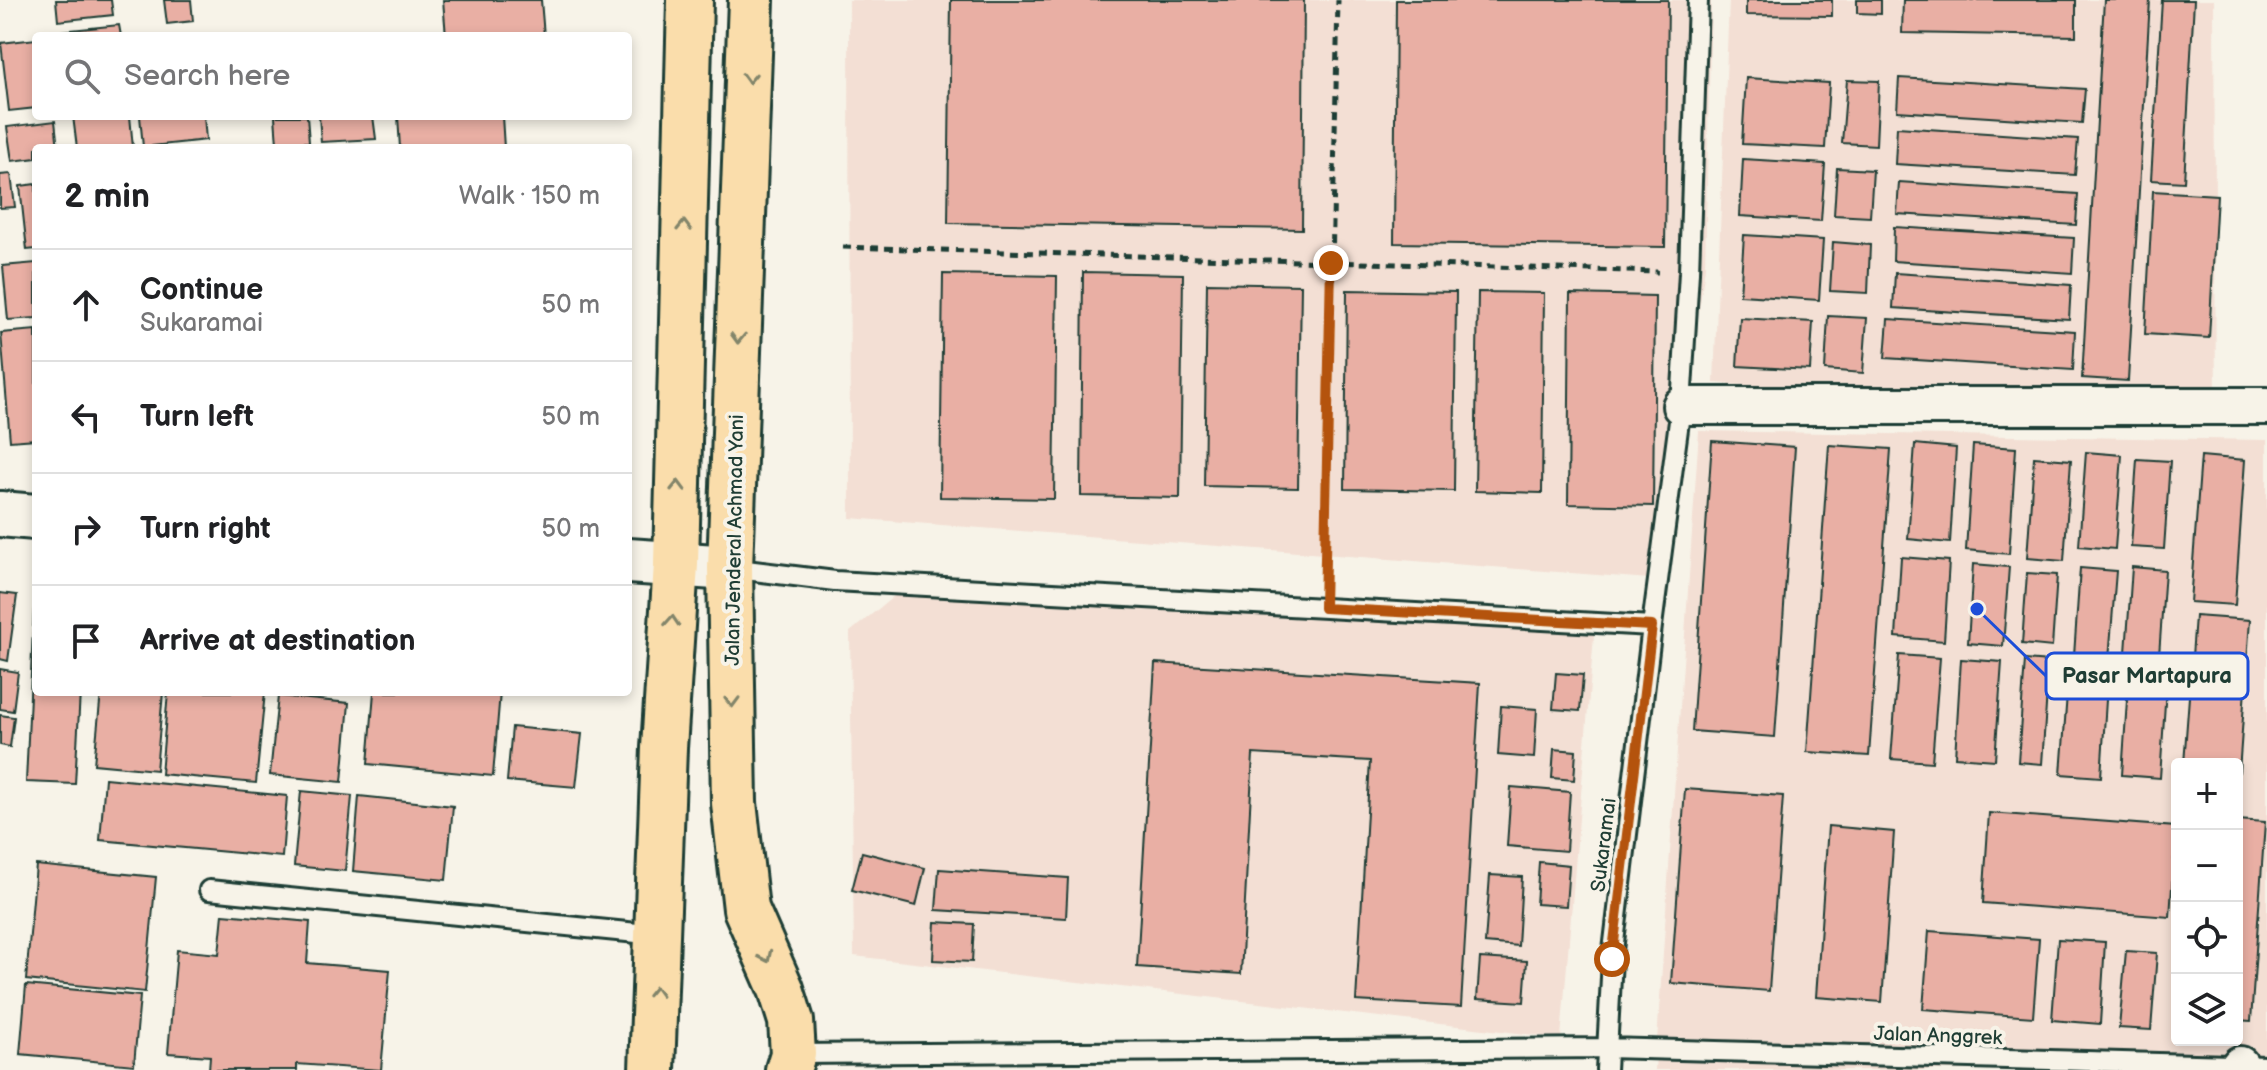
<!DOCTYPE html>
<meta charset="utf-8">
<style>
:root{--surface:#fff;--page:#f6f6f6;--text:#202124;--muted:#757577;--line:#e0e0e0}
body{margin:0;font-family:"Balsamiq Sans",sans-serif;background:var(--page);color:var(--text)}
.controls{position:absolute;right:24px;bottom:24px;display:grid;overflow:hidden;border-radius:8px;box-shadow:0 4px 12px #0003}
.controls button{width:72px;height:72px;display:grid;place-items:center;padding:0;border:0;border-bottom:2px solid var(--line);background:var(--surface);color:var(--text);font:40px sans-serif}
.stop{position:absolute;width:24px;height:24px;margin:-18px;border:6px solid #b45309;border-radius:50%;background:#fff}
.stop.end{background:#b45309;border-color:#fff;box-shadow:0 2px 8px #0008}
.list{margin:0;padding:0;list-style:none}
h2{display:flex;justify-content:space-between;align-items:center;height:104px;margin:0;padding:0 32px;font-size:34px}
h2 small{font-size:26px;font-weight:400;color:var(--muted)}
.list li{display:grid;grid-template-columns:52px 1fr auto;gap:24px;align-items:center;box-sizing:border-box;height:112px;padding:0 32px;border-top:2px solid var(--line)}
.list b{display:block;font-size:30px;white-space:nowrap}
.list p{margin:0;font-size:26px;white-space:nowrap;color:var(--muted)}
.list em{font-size:26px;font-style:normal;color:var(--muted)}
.icon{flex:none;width:44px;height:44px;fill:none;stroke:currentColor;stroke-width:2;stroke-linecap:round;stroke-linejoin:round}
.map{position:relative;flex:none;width:2267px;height:1070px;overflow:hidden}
.search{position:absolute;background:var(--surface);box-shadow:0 4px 12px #0003;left:32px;top:32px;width:600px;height:88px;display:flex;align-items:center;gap:20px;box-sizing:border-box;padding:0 28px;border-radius:8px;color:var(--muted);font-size:30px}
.panel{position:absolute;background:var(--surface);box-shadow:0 4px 12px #0003;left:32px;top:144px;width:600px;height:552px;border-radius:8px}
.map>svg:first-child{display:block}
.built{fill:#f3dfd4;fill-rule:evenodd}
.building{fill:#e9afa4;stroke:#1f3d34;stroke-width:2}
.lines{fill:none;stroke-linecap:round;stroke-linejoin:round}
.lane-casing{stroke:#1f3d34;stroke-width:24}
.street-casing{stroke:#1f3d34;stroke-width:42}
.secondary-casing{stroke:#1f3d34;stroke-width:50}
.highway-casing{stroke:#1f3d34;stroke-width:50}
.path{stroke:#1f3d34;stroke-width:5;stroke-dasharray:8 6;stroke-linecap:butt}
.lane{stroke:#f7f3e8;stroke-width:18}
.street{stroke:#f7f3e8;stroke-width:36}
.secondary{stroke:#f7f3e8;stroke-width:44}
.highway{stroke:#faddab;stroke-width:44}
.oneway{stroke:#82856a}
.route{stroke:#b45309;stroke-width:10}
.labels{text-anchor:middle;stroke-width:8;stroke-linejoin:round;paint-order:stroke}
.street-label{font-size:20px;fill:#1f3d34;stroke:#f7f3e8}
.leader{fill:none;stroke:#1d4ed8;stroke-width:3}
.callout-dot{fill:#1d4ed8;stroke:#f7f3e8;stroke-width:3}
.callout{fill:#f7f3e8;stroke:#1d4ed8;stroke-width:3}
.callout-label{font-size:22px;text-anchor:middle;font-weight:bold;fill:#1f3d34}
</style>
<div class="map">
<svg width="2267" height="1070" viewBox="0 0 2267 1070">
<rect width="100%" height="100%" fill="#f7f3e8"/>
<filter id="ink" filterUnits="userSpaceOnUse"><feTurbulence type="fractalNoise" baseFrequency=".0125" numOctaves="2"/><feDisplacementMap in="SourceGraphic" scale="16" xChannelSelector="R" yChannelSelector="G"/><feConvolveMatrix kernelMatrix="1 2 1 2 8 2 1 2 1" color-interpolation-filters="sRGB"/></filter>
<g filter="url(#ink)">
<path class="built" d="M 849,0 L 1711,0 L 1705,266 L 1663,580 L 850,518 Z
M 1729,0 L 2214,0 L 2216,419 L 1714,383 Z
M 1699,431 L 2267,440 L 2267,1054 L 2229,1057 L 2228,1070 L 1655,1070 ZM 2177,764 L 2237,764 L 2237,1040 L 2177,1040 Z
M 904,588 L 1595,623 L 1561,1038 L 854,956 L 850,632 Z"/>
<path class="building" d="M 56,0 L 111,0 L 113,15 L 58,21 Z
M 164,0 L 191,0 L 193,21 L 167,24 Z
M 443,0 L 541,0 L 544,36 L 446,36 Z
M 951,0 L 1304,0 L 1302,229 L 948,223 Z
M 1396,0 L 1668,0 L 1665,247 L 1394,243 Z
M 1746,0 L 1832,0 L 1832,16 L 1746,15 Z
M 1857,0 L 1881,0 L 1881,14 L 1857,13 Z
M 1903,0 L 2076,0 L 2076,36 L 1902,33 Z
M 2104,0 L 2150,0 L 2128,381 L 2082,378 Z
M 2162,0 L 2194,0 L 2184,182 L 2151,180 Z
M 119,25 L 121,36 L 63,36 L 62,31 Z
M 36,39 L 36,108 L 9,111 L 1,43 Z
M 1746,78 L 1829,83 L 1825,148 L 1742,144 Z
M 1899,78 L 2085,89 L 2082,123 L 1897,111 Z
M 1847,80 L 1879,81 L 1876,145 L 1842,143 Z
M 73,116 L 130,116 L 133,148 L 77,148 Z
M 140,116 L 204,116 L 206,140 L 143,147 Z
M 275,116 L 307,116 L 309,142 L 277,144 Z
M 319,116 L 373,116 L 376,139 L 321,142 Z
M 398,116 L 502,116 L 504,148 L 400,148 Z
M 55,121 L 58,148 L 36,148 L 36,158 L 12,161 L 7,127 Z
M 1897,127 L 2078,139 L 2075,175 L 1895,164 Z
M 1743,159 L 1825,164 L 1821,221 L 1740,216 Z
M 1837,168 L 1873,170 L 1870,217 L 1834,215 Z
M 11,174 L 15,207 L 0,208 L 0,175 Z
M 1899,182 L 2078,194 L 2076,225 L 1897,214 Z
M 36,184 L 36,249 L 27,250 L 20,186 Z
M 2153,191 L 2217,195 L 2209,338 L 2145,334 Z
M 1894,227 L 2074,238 L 2072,273 L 1893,261 Z
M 1744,235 L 1823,240 L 1819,300 L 1740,295 Z
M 1833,242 L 1870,245 L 1868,293 L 1830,291 Z
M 36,263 L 36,318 L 8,320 L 3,266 Z
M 1083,272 L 1183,274 L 1180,498 L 1081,496 Z
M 1895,273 L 2071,285 L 2069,319 L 1893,308 Z
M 943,274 L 1057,276 L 1054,499 L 940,497 Z
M 1207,283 L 1301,285 L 1298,488 L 1204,486 Z
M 1347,290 L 1456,292 L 1454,491 L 1345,489 Z
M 1478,292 L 1544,293 L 1542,493 L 1475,491 Z
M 1570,294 L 1655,296 L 1653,506 L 1568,504 Z
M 1828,316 L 1867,318 L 1863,373 L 1825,370 Z
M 1740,318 L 1813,322 L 1810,370 L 1737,366 Z
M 1888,319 L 2075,331 L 2073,370 L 1885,358 Z
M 36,330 L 36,439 L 10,441 L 1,333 Z
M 1712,441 L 1795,447 L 1775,737 L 1692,731 Z
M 1915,444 L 1956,448 L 1950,543 L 1908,539 Z
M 1829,445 L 1891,449 L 1869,756 L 1807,752 Z
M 1973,445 L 2016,448 L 2009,554 L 1966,550 Z
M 2086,452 L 2122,455 L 2115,549 L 2079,546 Z
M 2201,456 L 2245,460 L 2235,605 L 2190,602 Z
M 2034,457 L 2071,460 L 2064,561 L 2027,558 Z
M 2137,459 L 2170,461 L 2164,549 L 2131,547 Z
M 1901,557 L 1949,561 L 1944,641 L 1896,637 Z
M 1973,564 L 2009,567 L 2003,646 L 1968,643 Z
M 2132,567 L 2165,570 L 2158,670 L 2125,667 Z
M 2080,568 L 2116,571 L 2109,659 L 2074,656 Z
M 2027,573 L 2057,575 L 2052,647 L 2022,644 Z
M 0,593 L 17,595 L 8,661 L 0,659 Z
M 34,608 L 36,608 L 36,692 L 80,692 L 75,784 L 26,782 Z
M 2195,616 L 2250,620 L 2239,772 L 2237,772 L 2237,764 L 2184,764 Z
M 1899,655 L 1940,658 L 1932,762 L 1891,759 Z
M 1961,659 L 2002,662 L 1995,760 L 1955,757 Z
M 2025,660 L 2049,662 L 2042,764 L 2018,762 Z
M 1155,663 L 1480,683 L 1461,1007 L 1356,1001 L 1370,761 L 1253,754 L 1241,974 L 1137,967 Z
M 2069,667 L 2108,669 L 2101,777 L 2061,774 Z
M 0,669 L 18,672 L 13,711 L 0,709 Z
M 1556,673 L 1583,675 L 1580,711 L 1553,709 Z
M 2128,685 L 2166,688 L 2160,778 L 2122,775 Z
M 101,692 L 163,692 L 156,770 L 94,764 Z
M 168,692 L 265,692 L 256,783 L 161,774 Z
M 374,692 L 500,692 L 493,776 L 368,764 Z
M 278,696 L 349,703 L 342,782 L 270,775 Z
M 1501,706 L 1537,709 L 1534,758 L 1498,755 Z
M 0,715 L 14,717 L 10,747 L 0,745 Z
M 512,727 L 582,734 L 576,787 L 507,781 Z
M 1554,749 L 1576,751 L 1574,780 L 1552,778 Z
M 105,778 L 287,796 L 282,857 L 100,840 Z
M 1511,787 L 1570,792 L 1566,851 L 1507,846 Z
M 1685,789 L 1783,796 L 1769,991 L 1671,983 Z
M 301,791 L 352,796 L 345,871 L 294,866 Z
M 359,796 L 453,806 L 446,880 L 353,871 Z
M 1989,813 L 2176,827 L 2170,917 L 1983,903 Z
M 2237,820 L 2265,822 L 2251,1021 L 2237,1020 Z
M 1828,826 L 1894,832 L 1882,1002 L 1816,997 Z
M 862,852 L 925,868 L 916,906 L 852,890 Z
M 1539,862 L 1569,865 L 1566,906 L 1536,904 Z
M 36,865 L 156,877 L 145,992 L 26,980 Z
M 939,869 L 1068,878 L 1066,918 L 936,910 Z
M 1490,875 L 1522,877 L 1518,946 L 1485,943 Z
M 223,914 L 310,922 L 307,963 L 390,970 L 381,1070 L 297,1064 L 297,1070 L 209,1070 L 210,1056 L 168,1053 L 177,950 L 219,954 Z
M 935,922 L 974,924 L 972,962 L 933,960 Z
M 1929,931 L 2039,939 L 2033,1017 L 1923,1009 Z
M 2058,939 L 2105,942 L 2100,1024 L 2052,1020 Z
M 2126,951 L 2157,953 L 2151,1030 L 2119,1028 Z
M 1480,958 L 1527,961 L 1524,1002 L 1477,999 Z
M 26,985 L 140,996 L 134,1065 L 20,1054 Z"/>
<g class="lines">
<g class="lane-casing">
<path id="lane" d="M 730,568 L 835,581 L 1652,626 L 1681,406 L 1689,272 L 1698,0
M 209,890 L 657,935
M 793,1054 L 1607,1048 L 2267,1066
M 1606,1070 L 1612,959 L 1652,626"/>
</g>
<g class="street-casing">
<path id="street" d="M 1681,406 L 2267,406
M 2240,1070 L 2240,1065"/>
</g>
<g class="secondary-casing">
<path id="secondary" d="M 0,514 L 36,517
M 628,561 L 730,568"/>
</g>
<g class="highway-casing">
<path id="highway" d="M 751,0 L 730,568 L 734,803 L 746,909 L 781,989 L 791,1021 L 793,1054 L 788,1070
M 652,1070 L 664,748 L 676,564 L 690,0"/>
</g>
<path class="path" d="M 843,247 L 1658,272
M 1325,579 L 1338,0"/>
<use href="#lane" class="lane"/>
<use href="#street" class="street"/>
<use href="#secondary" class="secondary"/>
<use href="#highway" class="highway"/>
</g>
<defs><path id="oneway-chevron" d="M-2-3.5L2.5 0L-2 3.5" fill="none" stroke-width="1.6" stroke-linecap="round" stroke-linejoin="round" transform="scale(2)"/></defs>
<g class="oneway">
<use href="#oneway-chevron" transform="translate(749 78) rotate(92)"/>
<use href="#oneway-chevron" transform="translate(684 226) rotate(-89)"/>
<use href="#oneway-chevron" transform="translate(738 338) rotate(92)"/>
<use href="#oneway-chevron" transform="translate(678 486) rotate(-89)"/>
<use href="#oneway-chevron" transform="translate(672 621) rotate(-86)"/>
<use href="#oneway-chevron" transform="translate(732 702) rotate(89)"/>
<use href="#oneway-chevron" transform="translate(766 957) rotate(65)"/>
<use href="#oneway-chevron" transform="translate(655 992) rotate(-88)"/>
</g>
</g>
<g class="lines" filter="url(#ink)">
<path class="route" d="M 1331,263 L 1324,608 L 1652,626 L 1612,959"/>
</g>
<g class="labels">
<g class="street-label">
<text transform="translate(734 540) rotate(-89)" y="7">Jalan Jenderal Achmad Yani</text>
<text transform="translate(1603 845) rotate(-83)" y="7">Sukaramai</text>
<text transform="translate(1938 1035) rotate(2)" y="7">Jalan Anggrek</text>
</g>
</g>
<path class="leader" d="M1977 609L2046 676"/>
<circle class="callout-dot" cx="1977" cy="609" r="8"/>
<rect class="callout" x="2046" y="653" width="202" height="46" rx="8"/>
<g class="callout-label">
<text x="2147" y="683">Pasar Martapura</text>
</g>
</svg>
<div class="controls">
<button>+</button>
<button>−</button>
<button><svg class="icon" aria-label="locate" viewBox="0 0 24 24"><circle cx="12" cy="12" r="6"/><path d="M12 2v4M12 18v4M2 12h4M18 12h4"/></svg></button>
<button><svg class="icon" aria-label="layers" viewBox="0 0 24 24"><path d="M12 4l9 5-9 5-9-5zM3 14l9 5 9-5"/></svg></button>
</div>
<div class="stop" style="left:1612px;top:959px"></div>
<div class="stop end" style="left:1331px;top:263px"></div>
<div class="search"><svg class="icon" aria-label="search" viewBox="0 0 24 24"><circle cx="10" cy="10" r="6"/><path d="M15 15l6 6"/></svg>Search here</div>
<section class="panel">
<h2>2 min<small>Walk · 150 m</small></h2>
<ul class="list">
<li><svg class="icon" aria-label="ahead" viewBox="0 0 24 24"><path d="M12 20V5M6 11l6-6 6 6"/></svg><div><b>Continue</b><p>Sukaramai</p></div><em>50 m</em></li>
<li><svg class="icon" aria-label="left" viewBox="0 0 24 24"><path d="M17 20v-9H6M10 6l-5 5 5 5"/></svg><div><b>Turn left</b></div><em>50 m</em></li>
<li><svg class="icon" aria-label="right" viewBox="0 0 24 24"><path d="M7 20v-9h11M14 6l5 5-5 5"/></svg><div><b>Turn right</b></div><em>50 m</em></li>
<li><svg class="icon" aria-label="arrive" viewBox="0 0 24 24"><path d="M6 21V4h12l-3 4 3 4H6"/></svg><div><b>Arrive at destination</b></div></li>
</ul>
</section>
</div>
